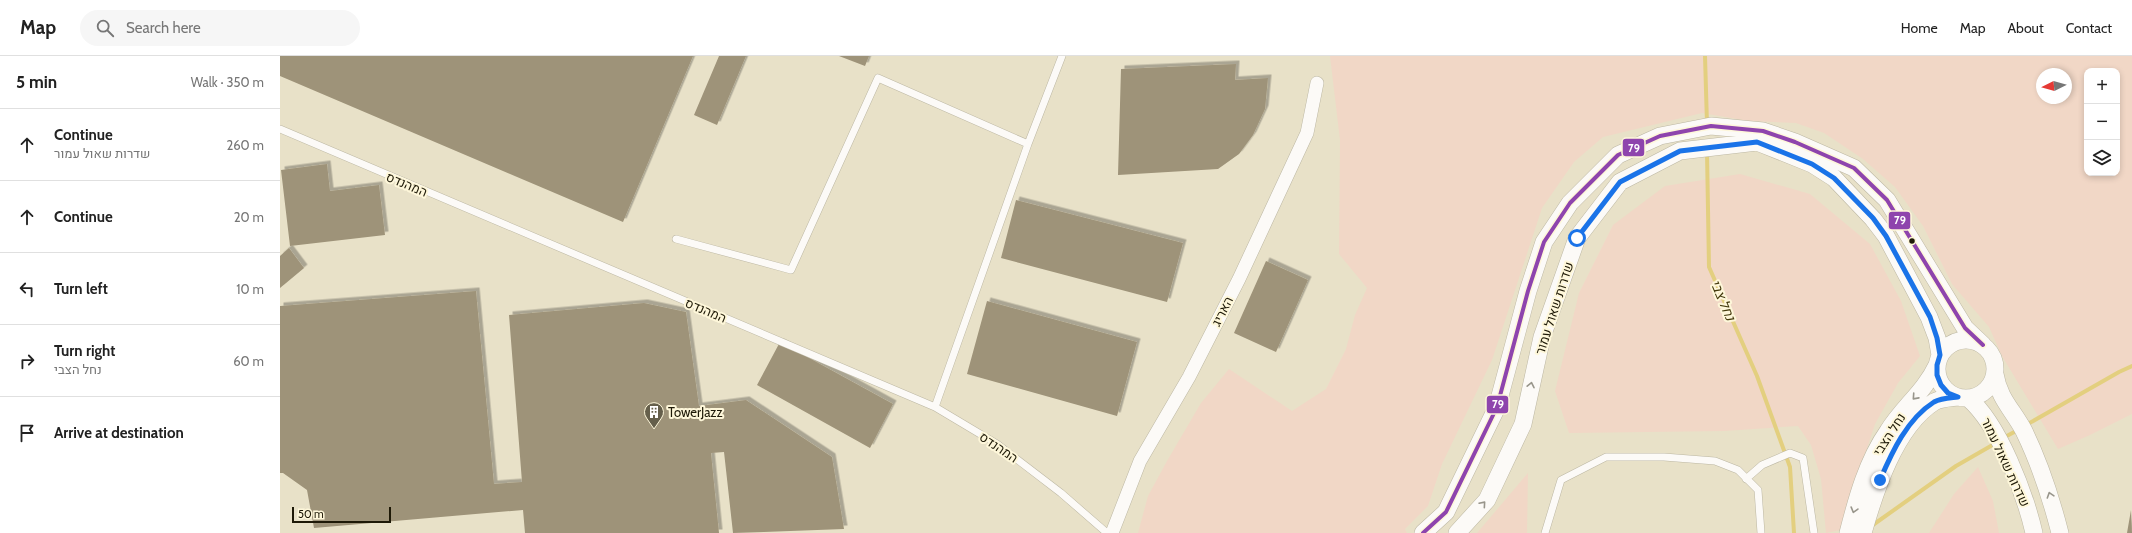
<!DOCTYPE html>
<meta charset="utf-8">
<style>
:root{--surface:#fff;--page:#f6f6f6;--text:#222;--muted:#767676;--line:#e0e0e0}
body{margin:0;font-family:Cabin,Heebo,sans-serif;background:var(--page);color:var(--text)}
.controls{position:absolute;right:12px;top:12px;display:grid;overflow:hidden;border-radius:8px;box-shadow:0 2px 6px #0003}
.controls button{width:36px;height:36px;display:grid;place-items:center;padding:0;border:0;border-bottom:1px solid var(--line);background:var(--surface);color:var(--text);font:20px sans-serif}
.compass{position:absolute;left:1756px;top:12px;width:36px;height:36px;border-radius:50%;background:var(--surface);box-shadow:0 2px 6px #0003;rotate:265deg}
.scale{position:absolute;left:12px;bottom:10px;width:99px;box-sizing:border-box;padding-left:4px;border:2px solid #1e1907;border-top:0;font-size:11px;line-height:14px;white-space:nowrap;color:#1e1907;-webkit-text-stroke:3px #fef7da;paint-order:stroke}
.stop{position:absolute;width:12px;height:12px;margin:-9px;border:3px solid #1a73e8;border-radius:50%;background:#fff}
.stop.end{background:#1a73e8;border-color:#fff;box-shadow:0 1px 4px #0008}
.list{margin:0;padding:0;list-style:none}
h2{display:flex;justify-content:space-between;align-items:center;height:52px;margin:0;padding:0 16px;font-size:17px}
h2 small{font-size:13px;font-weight:400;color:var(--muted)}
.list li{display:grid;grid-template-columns:26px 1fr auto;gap:12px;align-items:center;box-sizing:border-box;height:72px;padding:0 16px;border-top:1px solid var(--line)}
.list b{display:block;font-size:15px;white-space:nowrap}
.list p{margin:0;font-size:13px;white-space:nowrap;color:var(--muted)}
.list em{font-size:13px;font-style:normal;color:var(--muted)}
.icon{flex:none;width:22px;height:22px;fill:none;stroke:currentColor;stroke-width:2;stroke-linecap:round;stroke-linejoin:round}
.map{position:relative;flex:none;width:1852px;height:477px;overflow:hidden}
header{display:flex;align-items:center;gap:24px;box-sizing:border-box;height:56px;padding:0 20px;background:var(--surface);border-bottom:1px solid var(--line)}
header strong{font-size:19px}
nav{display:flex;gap:22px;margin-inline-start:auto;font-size:14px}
.search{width:280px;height:36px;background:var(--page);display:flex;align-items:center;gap:10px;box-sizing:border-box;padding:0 14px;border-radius:22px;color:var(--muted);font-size:15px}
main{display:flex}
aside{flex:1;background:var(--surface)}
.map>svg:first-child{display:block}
.green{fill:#f1d7c6;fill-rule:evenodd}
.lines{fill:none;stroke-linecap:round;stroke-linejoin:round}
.stream{stroke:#e3cf7f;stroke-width:4}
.building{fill:#9e9379;filter:url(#shadow)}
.service-casing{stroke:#bcb7a3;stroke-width:8}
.minor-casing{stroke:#bcb7a3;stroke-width:14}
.tertiary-casing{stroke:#bcb7a3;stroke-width:18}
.service{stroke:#fcfaf7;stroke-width:7}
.minor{stroke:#fcfaf7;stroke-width:13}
.tertiary{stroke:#fcfaf7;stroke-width:17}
.bus-1-casing{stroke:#fef7da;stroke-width:7}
.bus-1{stroke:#8e44ad;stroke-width:4}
.oneway{stroke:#98958b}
.route{stroke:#1a73e8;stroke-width:5}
.bus-dot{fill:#1e1907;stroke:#fef7da;stroke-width:1.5}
.labels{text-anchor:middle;stroke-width:4;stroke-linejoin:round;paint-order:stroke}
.street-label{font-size:13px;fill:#1e1907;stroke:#fef7da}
.poi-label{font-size:13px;fill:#1e1907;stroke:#fef7da;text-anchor:start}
.water-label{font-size:14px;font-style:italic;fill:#443a0d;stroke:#fef7da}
.line-badge{stroke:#fef7da;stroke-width:1.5}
.badge-label{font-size:11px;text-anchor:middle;font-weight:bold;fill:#fff}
</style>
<header>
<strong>Map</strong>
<div class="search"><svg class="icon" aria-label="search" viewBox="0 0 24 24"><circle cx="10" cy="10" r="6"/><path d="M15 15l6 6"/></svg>Search here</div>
<nav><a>Home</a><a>Map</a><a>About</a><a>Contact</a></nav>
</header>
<main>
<aside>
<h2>5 min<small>Walk · 350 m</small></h2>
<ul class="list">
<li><svg class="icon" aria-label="ahead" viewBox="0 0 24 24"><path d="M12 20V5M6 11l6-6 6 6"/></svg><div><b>Continue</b><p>שדרות שאול עמור</p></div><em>260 m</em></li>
<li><svg class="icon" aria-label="ahead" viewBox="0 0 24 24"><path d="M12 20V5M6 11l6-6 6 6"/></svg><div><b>Continue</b></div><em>20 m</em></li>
<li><svg class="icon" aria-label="left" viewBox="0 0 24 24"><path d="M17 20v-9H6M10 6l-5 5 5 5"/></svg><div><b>Turn left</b></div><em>10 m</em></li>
<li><svg class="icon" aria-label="right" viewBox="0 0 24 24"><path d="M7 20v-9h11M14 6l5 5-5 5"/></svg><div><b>Turn right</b><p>נחל הצבי</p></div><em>60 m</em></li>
<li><svg class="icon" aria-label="arrive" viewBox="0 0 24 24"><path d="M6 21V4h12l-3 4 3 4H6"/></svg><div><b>Arrive at destination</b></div></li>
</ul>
</aside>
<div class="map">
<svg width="1852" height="477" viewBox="0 0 1852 477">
<defs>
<filter id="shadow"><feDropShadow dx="3.5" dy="-3.5" stdDeviation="0" flood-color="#0004"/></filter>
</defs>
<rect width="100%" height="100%" fill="#e8e1c8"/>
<path class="green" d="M 1050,0 L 1852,0 L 1852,358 L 1810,379 L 1778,393 L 1722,300 L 1709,271 L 1672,228 L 1643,170 L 1615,131 L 1583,103 L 1544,77 L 1516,67 L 1469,65 L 1422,57 L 1323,81 L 1294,106 L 1262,152 L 1212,304 L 1162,408 L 1148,450 L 1125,473 L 1127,477 L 858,477 L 868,440 L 887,405 L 921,347 L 949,313 L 1012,355 L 1046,333 L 1066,293 L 1075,259 L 1087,232 L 1059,198 L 1060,84 ZM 1807,15 L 1837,15 L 1837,117 L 1807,117 ZM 1762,18 L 1786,18 L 1786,42 L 1762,42 Z
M 1460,118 L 1530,138 L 1590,188 L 1621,245 L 1640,300 L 1618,327 L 1595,368 L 1560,474 L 1546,477 L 1541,423 L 1531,389 L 1518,370 L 1444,375 L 1289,377 L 1275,335 L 1299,237 L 1333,169 L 1385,130 Z
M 1698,411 L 1713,445 L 1719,477 L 1649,477 L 1674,438 Z
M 1248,417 L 1247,477 L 1197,477 Z"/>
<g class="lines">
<path class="stream" d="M 1425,0 L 1427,68
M 1427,96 L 1429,211 L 1477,320 L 1510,411 L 1514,477
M 1746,369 L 1839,316 L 1852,310
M 1723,382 L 1738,374
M 1590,471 L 1676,410 L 1716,387"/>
</g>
<path class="building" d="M 0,0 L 413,0 L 343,166 L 0,20 Z
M 439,0 L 466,0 L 437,69 L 414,59 Z
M 559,0 L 589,0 L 585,10 Z
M 956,8 L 955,24 L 988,22 L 985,53 L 973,79 L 959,98 L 938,113 L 838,119 L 841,13 Z
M 47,108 L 50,135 L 99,129 L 105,179 L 10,190 L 1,114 Z
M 736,144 L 903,187 L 887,246 L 721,202 Z
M 9,192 L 24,212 L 0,232 L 0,200 Z
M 986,205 L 1028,224 L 996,296 L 954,277 Z
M 196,235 L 214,428 L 242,426 L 229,259 L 364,247 L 406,256 L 419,350 L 466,344 L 552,401 L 564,473 L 453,477 L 444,396 L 431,397 L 439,477 L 245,477 L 243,454 L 34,472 L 27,434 L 3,417 L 0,417 L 0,250 Z
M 707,245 L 857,286 L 837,360 L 687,318 Z
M 500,286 L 613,348 L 590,392 L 477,329 Z
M 1851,454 L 1852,477 L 1847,477 Z"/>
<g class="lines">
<g class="service-casing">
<path id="service" d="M 0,73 L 655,351 L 717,388 L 781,437 L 827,477
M 396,183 L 511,214 L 598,22 L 748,88
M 655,351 L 748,88 L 782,0
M 1466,423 L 1482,409 L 1510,397 L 1523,402 L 1534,477
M 1265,477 L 1281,424 L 1326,401 L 1384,401 L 1435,405 L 1458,414 L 1478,434 L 1481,477"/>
</g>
<g class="minor-casing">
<path id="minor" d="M 832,477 L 860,405 L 909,321 L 959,223 L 1027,77 L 1037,27"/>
</g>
<g class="tertiary-casing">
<path id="tertiary" d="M1657 313a29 29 0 1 1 58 0a29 29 0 1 1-58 0Z
M 1715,318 C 1719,343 1733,354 1744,375 C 1760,408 1771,442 1780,477
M 1688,342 C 1719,368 1745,438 1754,477
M 1143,477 L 1166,456 L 1217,351 L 1248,235 L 1264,186 L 1290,147 L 1338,99 L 1380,80 L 1431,70 L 1483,75 L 1515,86 L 1574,112 L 1607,144 L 1685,272 L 1703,289
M 1177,477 L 1207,444 L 1243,368 L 1262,281 L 1297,182 L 1340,126 L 1400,95 L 1477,86 L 1532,108 L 1554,122 L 1593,163 L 1606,180 L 1649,261 L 1657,282 L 1660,299
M 1568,477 C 1577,442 1587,405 1608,375 C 1623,351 1645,335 1657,309
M 1583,477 C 1595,435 1615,371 1654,346 C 1661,342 1670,342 1678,341"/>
</g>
<use href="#service" class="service"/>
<use href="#minor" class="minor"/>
<use href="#tertiary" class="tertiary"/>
<g class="bus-1-casing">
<path id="bus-1" d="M 1143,477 L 1166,456 L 1217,351 L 1248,235 L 1264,186 L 1290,147 L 1338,99 L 1380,80 L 1431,70 L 1483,75 L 1515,86 L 1574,112 L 1607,144 L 1685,272 L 1703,289"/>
</g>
<use href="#bus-1" class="bus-1"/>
</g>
<defs><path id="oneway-chevron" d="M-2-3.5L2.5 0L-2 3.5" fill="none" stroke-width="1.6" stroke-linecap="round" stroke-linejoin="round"/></defs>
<g class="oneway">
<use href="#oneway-chevron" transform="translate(1251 329) rotate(-78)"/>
<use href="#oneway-chevron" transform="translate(1635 341) rotate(132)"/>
<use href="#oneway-chevron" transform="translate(1770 439) rotate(-108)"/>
<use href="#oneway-chevron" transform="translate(1203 448) rotate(-49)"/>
<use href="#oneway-chevron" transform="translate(1574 454) rotate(106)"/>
</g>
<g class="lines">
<path class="route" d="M 1297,182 L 1340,126 L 1400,95 L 1477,86 L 1532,108 L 1554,122 L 1593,162 L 1606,180 L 1650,261 L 1657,282 L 1660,299 L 1657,309 L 1657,319 L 1661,329 L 1668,337 L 1678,341 C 1669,342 1661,342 1654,346 C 1627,363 1612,396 1600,424"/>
</g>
<defs>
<g id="building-pin" transform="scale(1)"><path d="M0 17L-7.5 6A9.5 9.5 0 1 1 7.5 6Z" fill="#655f4b" stroke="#fef7da"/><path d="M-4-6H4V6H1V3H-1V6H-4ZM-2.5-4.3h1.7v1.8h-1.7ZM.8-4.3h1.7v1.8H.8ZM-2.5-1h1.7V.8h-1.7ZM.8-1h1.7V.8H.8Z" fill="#fff"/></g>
</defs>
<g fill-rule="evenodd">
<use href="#building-pin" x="374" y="356"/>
</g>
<circle class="bus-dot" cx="1632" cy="185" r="3.5"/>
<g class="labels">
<g class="street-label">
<text transform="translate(127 128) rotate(23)" y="5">המהנדס</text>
<text transform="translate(1274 252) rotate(-72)" y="5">שדרות שאול עמור</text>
<text transform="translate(426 254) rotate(23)" y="5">המהנדס</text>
<text transform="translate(942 255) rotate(-63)" y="5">האריג</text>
<text transform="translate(1609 378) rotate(-57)" y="5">נחל הצבי</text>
<text transform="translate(719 391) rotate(34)" y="5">המהנדס</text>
<text transform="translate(1726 406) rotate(65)" y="5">שדרות שאול עמור</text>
</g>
<g class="poi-label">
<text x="388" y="361">TowerJazz</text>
</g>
<g class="water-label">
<text transform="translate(1443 244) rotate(67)" y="5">נחל צבי</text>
</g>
</g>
<g class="line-badge">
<rect x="1342" y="82" width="23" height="19" rx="4" fill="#8e44ad"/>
<rect x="1608" y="155" width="23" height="19" rx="4" fill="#8e44ad"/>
<rect x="1206" y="339" width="23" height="19" rx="4" fill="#8e44ad"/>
</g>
<g class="badge-label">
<text x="1354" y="96">79</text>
<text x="1620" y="168">79</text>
<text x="1218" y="352">79</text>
</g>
</svg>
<div class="controls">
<button>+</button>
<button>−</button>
<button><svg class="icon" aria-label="layers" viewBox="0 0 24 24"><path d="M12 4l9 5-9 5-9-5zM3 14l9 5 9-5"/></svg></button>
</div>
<svg class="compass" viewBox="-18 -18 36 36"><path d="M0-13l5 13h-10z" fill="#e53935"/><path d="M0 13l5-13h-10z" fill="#767676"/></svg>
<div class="scale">50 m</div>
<div class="stop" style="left:1297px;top:182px"></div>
<div class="stop end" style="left:1600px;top:424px"></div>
</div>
</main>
